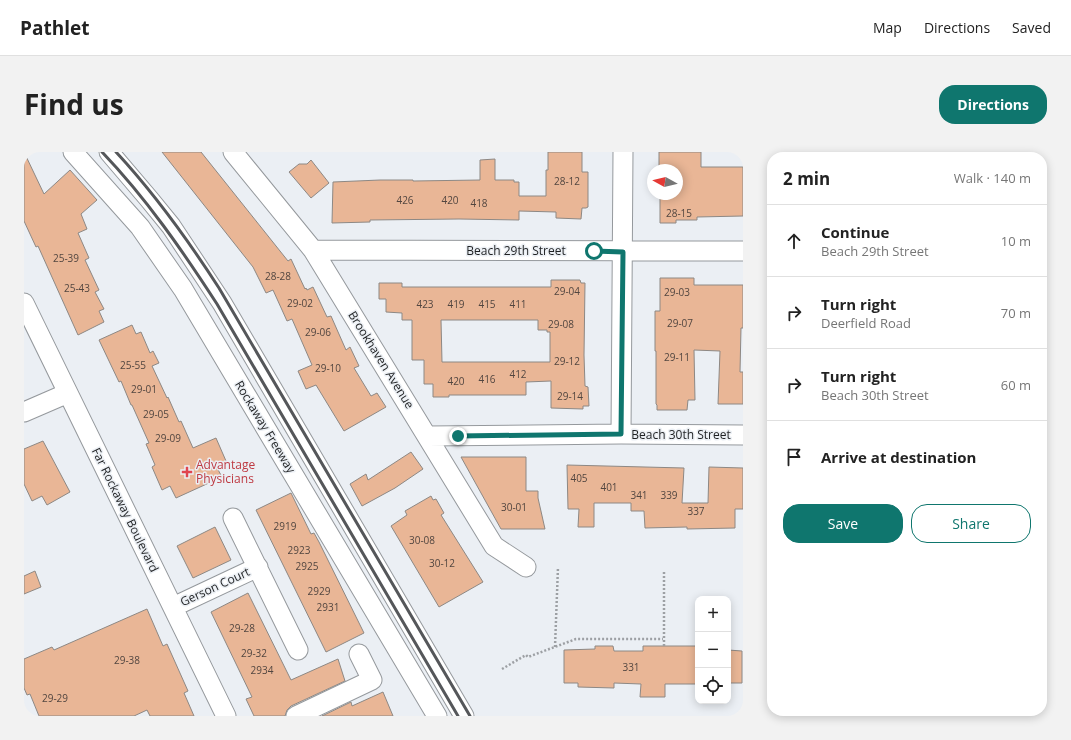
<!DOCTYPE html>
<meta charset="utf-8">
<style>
:root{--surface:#fff;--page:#f2f2f2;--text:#222;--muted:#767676;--line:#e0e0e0;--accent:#0f766e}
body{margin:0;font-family:"Open Sans",sans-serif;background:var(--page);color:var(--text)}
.controls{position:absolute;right:12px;bottom:12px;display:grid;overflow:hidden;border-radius:8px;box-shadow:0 2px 10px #0003}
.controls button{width:36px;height:36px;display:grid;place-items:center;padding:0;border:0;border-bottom:1px solid var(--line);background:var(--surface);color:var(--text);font:20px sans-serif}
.compass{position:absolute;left:623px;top:12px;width:36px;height:36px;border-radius:50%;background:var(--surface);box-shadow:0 2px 10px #0003;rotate:278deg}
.stop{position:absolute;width:12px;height:12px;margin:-9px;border:3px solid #0f766e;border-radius:50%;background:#fff}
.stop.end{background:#0f766e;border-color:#fff;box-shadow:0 1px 4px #0008}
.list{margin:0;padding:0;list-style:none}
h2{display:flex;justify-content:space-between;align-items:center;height:52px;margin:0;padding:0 16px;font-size:17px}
h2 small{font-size:13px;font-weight:400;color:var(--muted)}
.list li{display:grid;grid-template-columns:26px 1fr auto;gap:12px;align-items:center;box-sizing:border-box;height:72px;padding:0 16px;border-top:1px solid var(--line)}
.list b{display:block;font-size:15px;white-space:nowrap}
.list p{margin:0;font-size:13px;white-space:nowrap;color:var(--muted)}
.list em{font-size:13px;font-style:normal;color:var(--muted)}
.actions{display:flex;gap:8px;padding:12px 16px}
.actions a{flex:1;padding:9px 0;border:1px solid var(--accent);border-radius:16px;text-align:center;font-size:14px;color:var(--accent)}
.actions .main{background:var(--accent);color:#fff}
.icon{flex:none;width:22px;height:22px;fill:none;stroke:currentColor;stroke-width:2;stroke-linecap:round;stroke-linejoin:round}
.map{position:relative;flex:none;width:719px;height:564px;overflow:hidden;border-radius:16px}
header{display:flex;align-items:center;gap:24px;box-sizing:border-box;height:56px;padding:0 20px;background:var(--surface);border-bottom:1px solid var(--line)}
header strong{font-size:19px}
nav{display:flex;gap:22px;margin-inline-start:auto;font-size:14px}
.intro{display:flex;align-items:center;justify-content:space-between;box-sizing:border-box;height:96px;padding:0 24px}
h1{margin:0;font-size:28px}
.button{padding:10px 18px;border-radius:16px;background:var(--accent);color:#fff;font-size:14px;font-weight:700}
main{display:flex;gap:24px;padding:0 24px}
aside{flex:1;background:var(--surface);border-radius:16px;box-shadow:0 2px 10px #0003}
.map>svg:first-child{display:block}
.building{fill:#e9b696;stroke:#8d8884;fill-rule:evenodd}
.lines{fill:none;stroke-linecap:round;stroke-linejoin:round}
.minor-casing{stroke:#95999d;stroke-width:21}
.path{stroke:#9da0a4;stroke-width:2.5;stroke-dasharray:2 2;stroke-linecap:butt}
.minor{stroke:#fff;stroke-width:19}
.rail{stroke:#55575a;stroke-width:3}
.route{stroke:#0f766e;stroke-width:5}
.health-dot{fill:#e0444e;stroke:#ebeff4;stroke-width:1.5}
.labels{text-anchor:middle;stroke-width:3;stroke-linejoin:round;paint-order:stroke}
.number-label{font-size:10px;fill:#524640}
.street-label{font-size:12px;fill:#1f2123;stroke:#ebeff4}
.health-label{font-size:12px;fill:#be3a42;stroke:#ebeff4;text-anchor:start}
</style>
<header>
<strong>Pathlet</strong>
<nav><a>Map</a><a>Directions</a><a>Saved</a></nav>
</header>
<div class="intro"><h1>Find us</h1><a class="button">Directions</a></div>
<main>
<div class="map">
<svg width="719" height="564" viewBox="0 0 719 564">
<rect width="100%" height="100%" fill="#ebeff4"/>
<path class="building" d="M 0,0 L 20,42 L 46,18 L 73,48 L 57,62 L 63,77 L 54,81 L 65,106 L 61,108 L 75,138 L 71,140 L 80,157 L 75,159 L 80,170 L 54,183 L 14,94 L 12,95 L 0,69 Z
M 138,0 L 177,0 L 264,109 L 267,107 L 281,137 L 282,136 L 283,138 L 289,135 L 303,165 L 307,164 L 322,198 L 326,195 L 335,214 L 330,216 L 347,244 L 353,241 L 362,255 L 320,279 L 292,233 L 282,237 L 274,219 L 288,213 L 268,167 L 263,169 L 249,138 L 242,141 L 229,115 Z
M 524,0 L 558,0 L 558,20 L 564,20 L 564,55 L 562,56 L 558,56 L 557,67 L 532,66 L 532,60 L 495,59 L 495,68 L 435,67 L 346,68 L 346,70 L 308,71 L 309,30 L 356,28 L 389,28 L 389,29 L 456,28 L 456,8 L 471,7 L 471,28 L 490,28 L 490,30 L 495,30 L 495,44 L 522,44 L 522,18 L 524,18 Z
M 635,0 L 677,0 L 677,15 L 719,15 L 719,64 L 673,65 L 673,68 L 652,68 L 652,71 L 636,71 L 636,42 L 653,42 L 653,18 L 640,18 L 640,15 L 635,15 Z
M 287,8 L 305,31 L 287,46 L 265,20 L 275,12 L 283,12 Z
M 636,126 L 670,126 L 670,133 L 719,133 L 719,176 L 717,176 L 716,220 L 719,220 L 719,252 L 694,252 L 696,199 L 670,198 L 671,248 L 664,248 L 663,258 L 633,258 L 633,253 L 632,252 L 632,199 L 631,199 L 631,159 L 636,159 Z
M 527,128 L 556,128 L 557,131 L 561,131 L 560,203 L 561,234 L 564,235 L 565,254 L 559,254 L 559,257 L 527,256 L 527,229 L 502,230 L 502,243 L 425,243 L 425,245 L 409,245 L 409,232 L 400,232 L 400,208 L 388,208 L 388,168 L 378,168 L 378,161 L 362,160 L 362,147 L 355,147 L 355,131 L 378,131 L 378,135 L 527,135 ZM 417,168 L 514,168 L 514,178 L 523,178 L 523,180 L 526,180 L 526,210 L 418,210 Z
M 108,173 L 112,182 L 117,180 L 126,201 L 129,199 L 135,211 L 128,214 L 143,246 L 144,245 L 155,270 L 157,269 L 169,296 L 192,286 L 202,309 L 192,314 L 198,325 L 152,346 L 146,334 L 138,338 L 128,315 L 131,313 L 122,292 L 125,291 L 108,253 L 107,253 L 97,229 L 95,230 L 75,188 Z
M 19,289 L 46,340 L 23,353 L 18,344 L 8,349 L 0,332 L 0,297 Z
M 387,300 L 399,317 L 371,336 L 338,354 L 326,332 L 342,322 L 344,328 Z
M 437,305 L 502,305 L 502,339 L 514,339 L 514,346 L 521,377 L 477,377 Z
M 543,313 L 660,316 L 658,351 L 684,351 L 685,315 L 719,316 L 719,357 L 711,357 L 711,376 L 663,377 L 663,375 L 621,376 L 620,359 L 607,359 L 607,351 L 570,351 L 570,375 L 554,375 L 555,357 L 544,357 Z
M 267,341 L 287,382 L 290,381 L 295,390 L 340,481 L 302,500 L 232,358 Z
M 407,344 L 409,348 L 412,347 L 420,361 L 417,363 L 459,430 L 415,455 L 367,374 L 383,363 L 381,359 Z
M 191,375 L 207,408 L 169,426 L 153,394 Z
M 11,419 L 17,435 L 0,442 L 0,424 Z
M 224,441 L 267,528 L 314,507 L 321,529 L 267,554 L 263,558 L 261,564 L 230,564 L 222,547 L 228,545 L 187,460 Z
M 123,457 L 139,494 L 143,492 L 164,539 L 160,541 L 170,564 L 126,564 L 123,558 L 110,564 L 15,564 L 6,542 L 3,543 L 0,536 L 0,507 L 28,495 L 30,498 Z
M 571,494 L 589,494 L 590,499 L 619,499 L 619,494 L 674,494 L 674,532 L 641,532 L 641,545 L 616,545 L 617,532 L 590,531 L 590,536 L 554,535 L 554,531 L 540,531 L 540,498 L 571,497 Z
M 704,498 L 718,499 L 718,531 L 704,531 Z
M 359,540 L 369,564 L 298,564 L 327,550 L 328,554 Z"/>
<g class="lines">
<g class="minor-casing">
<path id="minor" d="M 49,0 L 116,75 L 159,137 L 413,564
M 85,0 L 125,47 L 147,74 L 198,151 L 440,564
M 209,0 L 289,98 L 470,394 L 502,415
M 289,98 L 719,99
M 0,151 L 202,564
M 0,260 L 44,241
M 597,282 L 599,0
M 404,284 L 597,282 L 719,283
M 209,366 L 274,498
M 149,455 L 234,415
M 272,564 L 348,528 L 335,502"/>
</g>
<path class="path" d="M 640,494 L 640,418
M 531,495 L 534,415
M 478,517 L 502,503 L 504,505 L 552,487 L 639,487"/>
<use href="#minor" class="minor"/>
<path class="rail" d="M 78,0 C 122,46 158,98 193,152 L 434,564
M 92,0 C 131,42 164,88 195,136 L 446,564"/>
</g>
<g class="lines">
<path class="route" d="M 434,284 L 597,282 L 599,100 L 570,99"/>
</g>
<path class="health-dot" d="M161 314h4v4h4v4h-4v4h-4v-4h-4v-4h4z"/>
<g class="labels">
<g class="number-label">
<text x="543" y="33">28-12</text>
<text x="381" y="52">426</text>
<text x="426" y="52">420</text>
<text x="455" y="55">418</text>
<text x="655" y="65">28-15</text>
<text x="42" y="110">25-39</text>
<text x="254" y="128">28-28</text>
<text x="53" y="140">25-43</text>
<text x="543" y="143">29-04</text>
<text x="653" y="144">29-03</text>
<text x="276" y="155">29-02</text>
<text x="401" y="156">423</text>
<text x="432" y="156">419</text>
<text x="463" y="156">415</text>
<text x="494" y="156">411</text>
<text x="656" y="175">29-07</text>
<text x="537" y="176">29-08</text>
<text x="294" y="184">29-06</text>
<text x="653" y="209">29-11</text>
<text x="543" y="213">29-12</text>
<text x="109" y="217">25-55</text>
<text x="304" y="220">29-10</text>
<text x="494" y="226">412</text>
<text x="463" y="231">416</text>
<text x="432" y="233">420</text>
<text x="120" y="241">29-01</text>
<text x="546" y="248">29-14</text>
<text x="132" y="266">29-05</text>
<text x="144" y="290">29-09</text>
<text x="555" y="330">405</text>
<text x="585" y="339">401</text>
<text x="615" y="347">341</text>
<text x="645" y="347">339</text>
<text x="490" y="359">30-01</text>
<text x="672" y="363">337</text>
<text x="261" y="378">2919</text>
<text x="398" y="392">30-08</text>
<text x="275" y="402">2923</text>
<text x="418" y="415">30-12</text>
<text x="283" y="418">2925</text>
<text x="295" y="443">2929</text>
<text x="304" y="459">2931</text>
<text x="218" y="480">29-28</text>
<text x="230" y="505">29-32</text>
<text x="103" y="512">29-38</text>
<text x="607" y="519">331</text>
<text x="238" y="522">2934</text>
<text x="31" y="550">29-29</text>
</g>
<g class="street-label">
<text x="492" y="103">Beach 29th Street</text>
<text transform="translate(357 208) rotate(58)" y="4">Brookhaven Avenue</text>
<text transform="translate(241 275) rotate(59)" y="4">Rockaway Freeway</text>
<text x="657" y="287">Beach 30th Street</text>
<text transform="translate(101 358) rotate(64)" y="4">Far Rockaway Boulevard</text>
<text transform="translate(191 435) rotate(-25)" y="4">Gerson Court</text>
</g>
<g class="health-label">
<text x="172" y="317">Advantage<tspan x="172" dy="14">Physicians</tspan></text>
</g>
</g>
</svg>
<div class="controls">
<button>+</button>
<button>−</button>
<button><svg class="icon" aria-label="locate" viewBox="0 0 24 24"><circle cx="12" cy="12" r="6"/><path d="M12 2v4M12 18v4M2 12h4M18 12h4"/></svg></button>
</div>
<svg class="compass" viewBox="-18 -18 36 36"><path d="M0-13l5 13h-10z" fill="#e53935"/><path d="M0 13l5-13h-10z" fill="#767676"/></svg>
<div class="stop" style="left:570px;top:99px"></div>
<div class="stop end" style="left:434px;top:284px"></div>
</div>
<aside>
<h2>2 min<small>Walk · 140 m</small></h2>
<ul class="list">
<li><svg class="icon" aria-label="ahead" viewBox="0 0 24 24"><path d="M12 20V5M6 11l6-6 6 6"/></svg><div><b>Continue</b><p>Beach 29th Street</p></div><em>10 m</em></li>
<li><svg class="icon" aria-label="right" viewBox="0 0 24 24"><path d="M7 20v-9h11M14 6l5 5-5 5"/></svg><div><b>Turn right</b><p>Deerfield Road</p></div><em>70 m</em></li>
<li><svg class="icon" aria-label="right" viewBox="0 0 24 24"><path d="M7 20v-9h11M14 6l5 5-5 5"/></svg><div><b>Turn right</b><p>Beach 30th Street</p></div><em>60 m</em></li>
<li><svg class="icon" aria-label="arrive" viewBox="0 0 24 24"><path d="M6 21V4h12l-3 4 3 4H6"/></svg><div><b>Arrive at destination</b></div></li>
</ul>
<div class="actions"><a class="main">Save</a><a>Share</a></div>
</aside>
</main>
